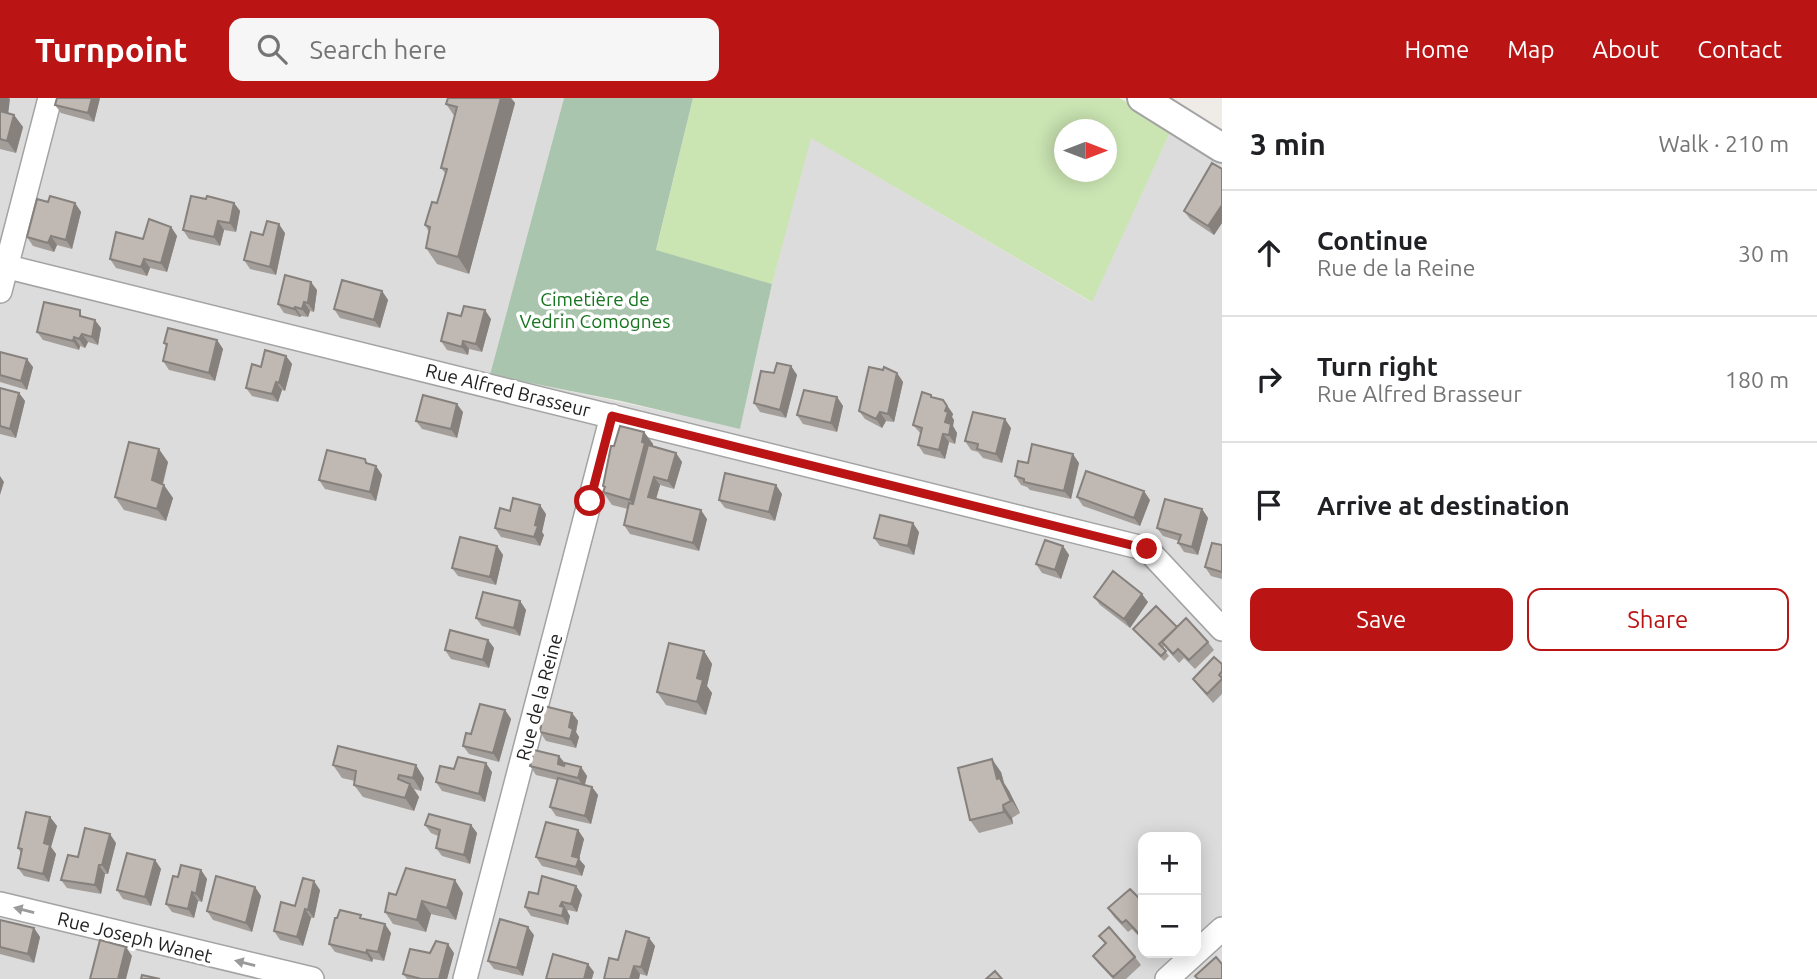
<!DOCTYPE html>
<meta charset="utf-8">
<style>
:root{--surface:#fff;--page:#f6f6f6;--text:#202124;--muted:#757577;--line:#e0e0e0;--accent:#ba1415}
body{margin:0;font-family:Ubuntu,sans-serif;background:var(--page);color:var(--text)}
.controls{position:absolute;right:21px;bottom:21px;display:grid;overflow:hidden;border-radius:14px;box-shadow:0 4px 18px #0003}
.controls button{width:63px;height:63px;display:grid;place-items:center;padding:0;border:0;border-bottom:2px solid var(--line);background:var(--surface);color:var(--text);font:35px sans-serif}
.compass{position:absolute;left:1054px;top:21px;width:63px;height:63px;border-radius:50%;background:var(--surface);box-shadow:0 4px 18px #0003;rotate:90deg}
.stop{position:absolute;width:21px;height:21px;margin:-16px;border:5px solid #ba1415;border-radius:50%;background:#fff}
.stop.end{background:#ba1415;border-color:#fff;box-shadow:0 2px 7px #0008}
.list{margin:0;padding:0;list-style:none}
h2{display:flex;justify-content:space-between;align-items:center;height:91px;margin:0;padding:0 28px;font-size:30px}
h2 small{font-size:23px;font-weight:400;color:var(--muted)}
.list li{display:grid;grid-template-columns:46px 1fr auto;gap:21px;align-items:center;box-sizing:border-box;height:126px;padding:0 28px;border-top:2px solid var(--line)}
.list b{display:block;font-size:26px;white-space:nowrap}
.list p{margin:0;font-size:23px;white-space:nowrap;color:var(--muted)}
.list em{font-size:23px;font-style:normal;color:var(--muted)}
.actions{display:flex;gap:14px;padding:21px 28px}
.actions a{flex:1;padding:16px 0;border:2px solid var(--accent);border-radius:14px;text-align:center;font-size:24px;color:var(--accent)}
.actions .main{background:var(--accent);color:#fff}
.icon{flex:none;width:38px;height:38px;fill:none;stroke:currentColor;stroke-width:2;stroke-linecap:round;stroke-linejoin:round}
.map{position:relative;flex:none;width:1222px;height:881px;overflow:hidden}
header{display:flex;align-items:center;gap:42px;box-sizing:border-box;height:98px;padding:0 35px;background:var(--accent);color:#fff}
header strong{font-size:33px}
nav{display:flex;gap:38px;margin-inline-start:auto;font-size:24px}
.search{width:490px;height:63px;background:var(--page);display:flex;align-items:center;gap:18px;box-sizing:border-box;padding:0 24px;border-radius:14px;color:var(--muted);font-size:26px}
main{display:flex}
aside{flex:1;background:var(--surface)}
.map>svg:first-child{display:block}
.residential{fill:#dddcdc;fill-rule:evenodd}
.grass{fill:#cae4b2;fill-rule:evenodd}
.cemetery{fill:#aac5ae}
.lines{fill:none;stroke-linecap:round;stroke-linejoin:round}
.minor-casing{stroke:#a3a3a3;stroke-width:26}
.tertiary-casing{stroke:#a3a3a3;stroke-width:32}
.minor{stroke:#fff;stroke-width:23}
.tertiary{stroke:#fff;stroke-width:28}
.wall{fill:#a49e9a}
.shaded-wall{fill:#86817d}
.building{fill:#bfb8b3;stroke:#86817d;stroke-width:2}
.oneway{fill:#9a9a9a}
.route{stroke:#ba1415;stroke-width:9}
.labels{text-anchor:middle;stroke-width:7;stroke-linejoin:round;paint-order:stroke}
.park-label{font-size:19px;fill:#17741e;stroke:#fff}
.street-label{font-size:19px;fill:#1f1f1f;stroke:#fff}
</style>
<header>
<strong>Turnpoint</strong>
<div class="search"><svg class="icon" aria-label="search" viewBox="0 0 24 24"><circle cx="10" cy="10" r="6"/><path d="M15 15l6 6"/></svg>Search here</div>
<nav><a>Home</a><a>Map</a><a>About</a><a>Contact</a></nav>
</header>
<main>
<div class="map">
<svg width="1222" height="881" viewBox="0 0 1222 881">
<rect width="100%" height="100%" fill="#efece7"/>
<path class="residential" d="M 0,0 L 564,0 L 491,276 L 740,330 L 772,186 L 810,39 L 1091,204 L 1172,30 L 1222,60 L 1222,881 L 0,881 ZM 1143,739 L 1196,739 L 1196,855 L 1143,855 Z"/>
<path class="grass" d="M 693,0 L 1119,0 L 1172,30 L 1092,204 L 811,40 L 772,186 L 656,153 ZM 1064,32 L 1106,32 L 1106,74 L 1064,74 Z"/>
<path class="cemetery" d="M 564,0 L 693,0 L 656,152 L 772,186 L 740,331 L 621,303 L 490,277 Z"/>
<g class="lines">
<g class="minor-casing">
<path id="minor" d="M 0,167 L 1147,451 L 1222,531
M 0,193 L 50,0
M 0,806 L 312,881
M 465,881 L 612,318
M 1167,881 L 1222,831"/>
</g>
<g class="tertiary-casing">
<path id="tertiary" d="M 1142,0 L 1222,50"/>
</g>
<use href="#minor" class="minor"/>
<use href="#tertiary" class="tertiary"/>
</g>
<path class="wall" d="M 0,0 L 9,0 L 8,15 L 14,17 L 23,29 L 16,55 L 0,51 Z
M 100,0 L 94,24 L 61,15 L 55,7 Z
M 448,0 L 511,0 L 515,5 L 469,176 L 437,166 L 426,150 L 429,134 L 425,127 L 437,105 L 445,75 L 441,70 L 455,19 L 446,6 Z
M 1222,71 L 1222,125 L 1214,137 L 1190,121 L 1184,113 Z
M 206,101 L 234,105 L 240,113 L 236,134 L 224,132 L 220,148 L 189,141 L 183,132 Z
M 48,104 L 75,105 L 81,114 L 72,151 L 57,147 L 54,154 L 33,148 L 27,139 Z
M 171,129 L 177,138 L 167,174 L 150,170 L 147,178 L 116,170 L 110,161 Z
M 285,135 L 276,177 L 250,171 L 244,162 L 263,137 Z
M 317,192 L 314,214 L 310,213 L 308,219 L 301,218 L 300,219 L 284,215 L 278,206 Z
M 382,193 L 388,202 L 380,230 L 340,220 L 334,211 Z
M 461,218 L 491,221 L 482,254 L 469,251 L 468,257 L 447,252 L 441,243 Z
M 85,219 L 101,230 L 98,247 L 88,244 L 85,250 L 80,248 L 79,252 L 43,242 L 37,234 Z
M 217,242 L 223,251 L 215,283 L 169,272 L 163,263 L 167,249 L 164,245 Z
M 0,254 L 33,269 L 27,292 L 0,284 Z
M 286,258 L 292,266 L 285,293 L 282,292 L 278,304 L 252,298 L 246,290 L 261,269 Z
M 791,268 L 797,277 L 786,320 L 760,314 L 754,305 L 774,275 Z
M 897,275 L 903,284 L 894,324 L 886,323 L 882,330 L 865,321 L 859,313 Z
M 0,290 L 19,295 L 25,303 L 16,340 L 0,336 Z
M 837,299 L 843,308 L 837,334 L 803,326 L 797,317 Z
M 933,300 L 943,302 L 949,310 L 953,316 L 952,319 L 954,322 L 953,328 L 957,335 L 955,346 L 949,344 L 945,361 L 924,356 L 918,347 L 921,336 L 913,327 Z
M 463,314 L 457,340 L 422,331 L 416,323 Z
M 1011,330 L 1002,365 L 983,360 L 978,354 L 971,352 L 965,343 Z
M 644,334 L 653,346 L 653,348 L 676,355 L 682,364 L 674,391 L 660,387 L 656,401 L 707,421 L 699,453 L 630,436 L 624,427 L 628,411 L 612,407 L 603,394 L 604,390 L 603,388 L 614,348 Z
M 365,361 L 368,366 L 376,368 L 382,377 L 376,403 L 325,391 L 319,382 Z
M 168,364 L 163,387 L 173,400 L 166,423 L 124,412 L 115,399 Z
M 1028,365 L 1079,365 L 1071,401 L 1030,392 L 1027,389 L 1021,387 L 1015,378 Z
M 782,396 L 775,423 L 725,410 L 719,402 Z
M 1077,399 L 1150,402 L 1140,428 L 1083,408 Z
M 1202,411 L 1208,420 L 1198,457 L 1184,454 L 1178,445 L 1179,443 L 1163,438 L 1157,430 Z
M 546,416 L 542,434 L 544,437 L 540,448 L 501,439 L 495,430 Z
M 919,434 L 914,457 L 880,448 L 874,440 Z
M 1222,447 L 1222,481 L 1211,478 L 1205,469 Z
M 497,448 L 503,457 L 496,487 L 458,478 L 452,470 Z
M 1063,448 L 1069,457 L 1061,481 L 1042,475 L 1036,466 Z
M 1094,499 L 1148,504 L 1130,530 L 1100,507 Z
M 520,503 L 526,512 L 520,538 L 482,528 L 476,520 Z
M 1177,529 L 1208,544 L 1214,552 L 1195,571 L 1184,560 L 1179,565 L 1164,548 L 1163,550 L 1169,558 L 1164,563 L 1133,531 Z
M 488,542 L 494,550 L 489,570 L 451,561 L 445,552 Z
M 704,553 L 712,566 L 707,588 L 712,595 L 706,617 L 666,607 L 657,594 Z
M 1222,566 L 1222,596 L 1213,605 L 1199,589 L 1193,581 Z
M 505,612 L 511,621 L 499,664 L 469,656 L 463,648 L 471,636 Z
M 572,615 L 578,623 L 576,634 L 579,639 L 576,650 L 546,643 L 540,634 Z
M 559,658 L 565,665 L 581,669 L 587,678 L 585,687 L 592,689 L 598,697 L 591,726 L 556,718 L 550,709 L 557,682 L 536,677 L 530,668 Z
M 333,667 L 424,680 L 421,693 L 414,691 L 419,699 L 414,713 L 363,699 L 354,687 L 355,683 L 342,680 Z
M 454,671 L 492,674 L 485,704 L 442,693 L 436,684 Z
M 1001,674 L 1004,685 L 1009,693 L 1020,715 L 1012,720 L 1013,726 L 979,735 L 970,722 Z
M 50,719 L 57,728 L 51,749 L 56,756 L 49,784 L 24,778 L 18,770 L 21,755 L 18,750 Z
M 425,727 L 471,727 L 477,735 L 470,766 L 442,758 L 436,750 L 438,738 L 431,735 Z
M 578,732 L 584,741 L 579,761 L 585,768 L 582,778 L 542,768 L 536,759 Z
M 116,745 L 108,776 L 105,776 L 101,796 L 67,790 L 61,782 L 78,759 Z
M 155,762 L 161,771 L 151,808 L 123,801 L 117,792 Z
M 201,772 L 207,781 L 202,804 L 198,803 L 194,820 L 172,814 L 166,806 L 178,779 Z
M 576,788 L 582,797 L 577,814 L 568,812 L 567,814 L 570,818 L 568,827 L 531,818 L 525,809 L 538,796 Z
M 255,789 L 261,798 L 252,834 L 213,822 L 207,813 Z
M 320,792 L 314,820 L 311,820 L 303,848 L 280,842 L 274,833 L 295,808 Z
M 463,795 L 456,822 L 431,816 L 426,834 L 393,826 L 385,814 L 396,797 Z
M 1143,800 L 1143,843 L 1132,831 L 1128,834 L 1114,819 L 1108,810 L 1141,802 Z
M 363,820 L 391,835 L 384,863 L 373,861 L 372,864 L 335,854 L 329,846 Z
M 0,822 L 34,830 L 40,839 L 34,865 L 0,856 Z
M 534,837 L 523,878 L 494,871 L 488,863 Z
M 1099,838 L 1135,859 L 1141,867 L 1126,881 L 1113,881 L 1099,866 L 1093,858 L 1105,846 Z
M 649,840 L 655,848 L 647,878 L 640,876 L 639,881 L 604,881 L 618,862 Z
M 454,855 L 447,881 L 407,881 L 403,876 Z"/>
<path class="shaded-wall" d="M 0,0 L 9,0 L 10,1 L 7,25 L 0,15 Z
M 92,0 L 100,0 L 94,24 L 88,15 Z
M 501,0 L 511,0 L 515,5 L 469,176 L 458,159 Z
M 14,17 L 23,29 L 16,55 L 7,43 Z
M 75,105 L 81,114 L 72,151 L 66,142 Z
M 234,105 L 240,113 L 236,134 L 230,125 Z
M 1222,107 L 1222,125 L 1214,137 L 1208,128 Z
M 218,123 L 224,132 L 220,148 L 214,139 Z
M 279,126 L 285,135 L 276,177 L 270,169 Z
M 171,129 L 177,138 L 167,174 L 161,165 Z
M 51,138 L 57,147 L 54,154 L 48,145 Z
M 144,161 L 150,170 L 147,178 L 141,169 Z
M 311,184 L 317,192 L 314,214 L 308,205 Z
M 382,193 L 388,202 L 380,230 L 374,222 Z
M 304,204 L 310,213 L 308,219 L 302,211 Z
M 295,209 L 301,218 L 300,219 L 294,211 Z
M 485,212 L 491,221 L 482,254 L 476,246 Z
M 95,222 L 101,230 L 98,247 L 92,239 Z
M 82,236 L 88,244 L 85,250 L 79,241 Z
M 74,239 L 80,248 L 79,252 L 73,243 Z
M 217,242 L 223,251 L 215,283 L 209,275 Z
M 463,243 L 469,251 L 468,257 L 462,249 Z
M 286,258 L 292,266 L 285,293 L 279,285 Z
M 27,261 L 33,269 L 27,292 L 21,283 Z
M 791,268 L 797,277 L 786,320 L 780,312 Z
M 897,275 L 903,284 L 894,324 L 888,316 Z
M 276,284 L 282,292 L 278,304 L 272,296 Z
M 19,295 L 25,303 L 16,340 L 10,331 Z
M 837,299 L 843,308 L 837,334 L 831,325 Z
M 943,302 L 953,316 L 952,319 L 954,322 L 953,328 L 957,335 L 955,346 L 949,337 L 945,324 L 945,313 Z
M 457,306 L 463,314 L 457,340 L 451,331 Z
M 880,314 L 886,323 L 882,330 L 876,321 Z
M 1005,321 L 1011,330 L 1002,365 L 996,356 Z
M 644,334 L 653,346 L 639,414 L 630,402 Z
M 943,336 L 949,344 L 945,361 L 939,352 Z
M 159,351 L 168,364 L 160,395 L 152,382 Z
M 676,355 L 682,364 L 674,391 L 668,383 Z
M 1073,356 L 1079,365 L 1071,401 L 1064,393 Z
M 376,368 L 382,377 L 376,403 L 370,394 Z
M 0,378 L 4,384 L 0,397 Z
M 654,379 L 660,387 L 654,408 L 648,399 Z
M 164,387 L 173,400 L 166,423 L 157,411 Z
M 776,387 L 782,396 L 775,423 L 769,414 Z
M 1144,393 L 1150,402 L 1140,428 L 1134,420 Z
M 540,407 L 546,416 L 542,434 L 544,437 L 540,448 L 534,439 L 535,427 Z
M 1202,411 L 1208,420 L 1198,457 L 1192,449 Z
M 701,412 L 707,421 L 699,453 L 693,445 Z
M 913,425 L 919,434 L 914,457 L 908,448 Z
M 497,448 L 503,457 L 496,487 L 490,479 Z
M 1063,448 L 1069,457 L 1061,481 L 1055,472 Z
M 1142,496 L 1148,504 L 1130,530 L 1124,521 Z
M 520,503 L 526,512 L 520,538 L 514,530 Z
M 488,542 L 494,550 L 489,570 L 483,562 Z
M 704,553 L 712,566 L 707,588 L 712,595 L 706,617 L 697,604 L 697,580 Z
M 505,612 L 511,621 L 499,664 L 493,655 Z
M 572,615 L 578,623 L 576,634 L 579,639 L 576,650 L 570,641 L 569,629 Z
M 559,658 L 565,666 L 564,675 L 558,666 Z
M 992,661 L 1001,674 L 1004,685 L 1009,693 L 1020,715 L 997,681 Z
M 486,665 L 492,674 L 485,704 L 479,696 Z
M 416,667 L 424,680 L 421,693 L 413,680 Z
M 581,669 L 587,678 L 584,689 L 578,680 Z
M 410,686 L 419,699 L 414,713 L 405,700 Z
M 592,689 L 598,697 L 591,726 L 585,718 Z
M 1003,707 L 1012,720 L 1013,726 L 1004,714 Z
M 50,719 L 57,728 L 51,749 L 56,756 L 49,784 L 43,776 L 44,745 Z
M 471,727 L 477,735 L 470,766 L 464,757 Z
M 578,732 L 584,741 L 579,761 L 585,768 L 582,778 L 576,769 L 572,758 Z
M 110,736 L 116,745 L 108,776 L 102,767 Z
M 155,762 L 161,771 L 151,808 L 145,799 Z
M 99,767 L 105,776 L 101,796 L 95,787 Z
M 201,772 L 207,781 L 202,804 L 196,796 Z
M 455,782 L 463,795 L 456,822 L 447,810 Z
M 314,783 L 320,792 L 314,820 L 308,812 Z
M 576,788 L 582,797 L 577,814 L 571,806 Z
M 255,789 L 261,798 L 252,834 L 246,825 Z
M 192,794 L 198,803 L 194,820 L 188,811 Z
M 422,803 L 431,816 L 426,834 L 417,822 Z
M 562,804 L 570,818 L 568,827 L 562,818 L 560,808 Z
M 305,811 L 311,820 L 303,848 L 297,839 Z
M 385,826 L 391,835 L 384,863 L 378,854 Z
M 528,829 L 534,837 L 523,878 L 517,870 Z
M 34,830 L 40,839 L 34,865 L 28,856 Z
M 649,840 L 655,848 L 647,878 L 641,869 Z
M 448,846 L 454,855 L 447,881 L 439,881 Z
M 126,849 L 132,858 L 126,881 L 118,881 Z
M 367,852 L 373,861 L 372,864 L 366,855 Z
M 588,866 L 594,874 L 592,881 L 584,881 Z
M 634,868 L 640,876 L 639,881 L 630,881 Z"/>
<path class="building" d="M 57,0 L 92,0 L 88,15 L 55,7 Z
M 448,0 L 501,0 L 458,159 L 426,150 L 430,129 L 425,127 L 432,104 L 437,105 L 447,71 L 441,70 L 457,9 L 446,6 Z
M 0,13 L 14,17 L 7,43 L 0,41 Z
M 1212,65 L 1222,71 L 1222,107 L 1208,128 L 1184,113 Z
M 50,98 L 75,105 L 66,142 L 51,138 L 48,145 L 27,139 L 37,101 L 48,104 Z
M 191,98 L 206,101 L 207,98 L 234,105 L 230,125 L 218,123 L 214,139 L 183,132 Z
M 149,121 L 171,129 L 161,165 L 144,161 L 141,169 L 110,161 L 116,134 L 143,141 Z
M 267,123 L 279,126 L 270,169 L 244,162 L 251,134 L 263,137 Z
M 285,177 L 311,184 L 308,205 L 304,204 L 302,211 L 295,209 L 294,211 L 278,206 Z
M 342,182 L 382,193 L 374,222 L 334,211 Z
M 44,204 L 80,212 L 80,218 L 95,222 L 92,239 L 82,236 L 79,241 L 74,239 L 73,243 L 37,234 Z
M 464,208 L 485,212 L 476,246 L 463,243 L 462,249 L 441,243 L 448,215 L 461,218 Z
M 168,230 L 217,242 L 209,275 L 163,263 L 167,246 L 164,245 Z
M 265,252 L 286,258 L 279,285 L 276,284 L 272,296 L 246,290 L 252,266 L 261,269 Z
M 0,254 L 27,261 L 21,283 L 0,277 Z
M 777,265 L 791,268 L 780,312 L 754,305 L 761,273 L 774,275 Z
M 869,269 L 883,272 L 884,269 L 897,275 L 888,316 L 880,314 L 876,321 L 859,313 Z
M 0,290 L 19,295 L 10,331 L 0,328 Z
M 804,292 L 837,299 L 831,325 L 797,317 Z
M 922,294 L 931,297 L 931,299 L 943,302 L 947,308 L 945,313 L 948,314 L 945,324 L 951,326 L 949,337 L 943,336 L 939,352 L 918,347 L 922,330 L 913,327 Z
M 423,297 L 457,306 L 451,331 L 416,323 Z
M 973,314 L 1005,321 L 996,356 L 977,351 L 978,346 L 965,343 Z
M 620,328 L 644,334 L 642,344 L 645,345 L 630,402 L 603,394 L 605,389 L 603,388 L 611,348 L 614,348 Z
M 129,344 L 159,351 L 152,382 L 164,387 L 157,411 L 115,399 Z
M 1032,346 L 1073,356 L 1064,393 L 1024,384 L 1024,381 L 1015,378 L 1018,363 L 1028,365 Z
M 648,347 L 676,355 L 668,383 L 654,379 L 648,399 L 701,412 L 693,445 L 624,427 L 629,405 L 633,406 Z
M 327,352 L 365,361 L 366,365 L 376,368 L 370,394 L 319,382 Z
M 1086,373 L 1144,393 L 1134,420 L 1077,399 Z
M 725,375 L 776,387 L 769,414 L 719,402 Z
M 513,400 L 540,407 L 535,427 L 538,428 L 534,439 L 495,430 L 500,410 L 510,413 Z
M 1165,401 L 1202,411 L 1192,449 L 1178,445 L 1181,437 L 1157,430 Z
M 880,417 L 913,425 L 908,448 L 874,440 Z
M 460,439 L 497,448 L 490,479 L 452,470 Z
M 1045,442 L 1063,448 L 1055,472 L 1036,466 Z
M 1212,445 L 1222,447 L 1222,474 L 1205,469 Z
M 1113,473 L 1142,496 L 1124,521 L 1094,499 Z
M 483,494 L 520,503 L 514,530 L 476,520 Z
M 1156,508 L 1177,529 L 1159,546 L 1166,553 L 1161,558 L 1133,531 Z
M 1186,520 L 1208,544 L 1189,562 L 1178,551 L 1173,556 L 1162,544 Z
M 450,532 L 488,542 L 483,562 L 445,552 Z
M 669,545 L 704,553 L 697,580 L 703,582 L 697,604 L 657,594 Z
M 1214,559 L 1222,566 L 1222,573 L 1219,577 L 1222,580 L 1222,581 L 1207,596 L 1193,581 Z
M 480,606 L 505,612 L 493,655 L 463,648 L 466,635 L 471,636 Z
M 544,608 L 572,615 L 569,629 L 573,631 L 570,641 L 540,634 Z
M 338,648 L 416,667 L 413,680 L 399,677 L 398,681 L 410,686 L 405,700 L 354,687 L 356,673 L 333,667 Z
M 534,652 L 559,658 L 558,666 L 564,668 L 565,665 L 581,669 L 578,680 L 530,668 Z
M 458,659 L 486,665 L 479,696 L 436,684 L 440,668 L 454,671 Z
M 992,661 L 997,681 L 1000,680 L 1011,703 L 1003,707 L 1004,714 L 970,722 L 958,670 Z
M 558,680 L 592,689 L 585,718 L 550,709 Z
M 26,714 L 50,719 L 44,745 L 50,747 L 43,776 L 18,770 L 22,751 L 18,750 Z
M 429,716 L 471,727 L 464,757 L 436,750 L 440,732 L 425,727 Z
M 546,724 L 578,732 L 572,758 L 579,760 L 576,769 L 536,759 Z
M 85,730 L 110,736 L 102,767 L 99,767 L 95,787 L 61,782 L 68,757 L 78,759 Z
M 127,755 L 155,762 L 145,799 L 117,792 Z
M 181,767 L 201,772 L 196,796 L 192,794 L 188,811 L 166,806 L 173,778 L 178,779 Z
M 406,770 L 455,782 L 447,810 L 422,803 L 417,822 L 385,814 L 389,795 L 396,797 Z
M 216,778 L 255,789 L 246,825 L 207,813 Z
M 542,778 L 576,788 L 571,806 L 562,804 L 560,808 L 564,809 L 562,818 L 525,809 L 529,794 L 538,796 Z
M 303,780 L 314,783 L 308,812 L 305,811 L 297,839 L 274,833 L 281,804 L 295,808 Z
M 1130,791 L 1141,802 L 1143,800 L 1143,838 L 1142,839 L 1126,822 L 1122,825 L 1108,810 Z
M 340,812 L 361,817 L 360,820 L 385,826 L 378,854 L 367,852 L 366,855 L 329,846 L 335,820 L 337,820 Z
M 500,821 L 528,829 L 517,870 L 488,863 Z
M 0,822 L 34,830 L 28,856 L 0,849 Z
M 1109,829 L 1135,859 L 1113,879 L 1093,858 L 1106,845 L 1099,838 Z
M 626,833 L 649,840 L 641,869 L 634,868 L 630,881 L 604,881 L 609,860 L 618,862 Z
M 100,842 L 126,849 L 118,881 L 90,881 Z
M 436,843 L 448,846 L 439,881 L 421,881 L 403,876 L 410,851 L 430,855 Z
M 553,856 L 588,866 L 584,881 L 546,881 Z
M 1216,859 L 1222,866 L 1222,881 L 1198,881 L 1195,878 Z
M 995,873 L 1002,881 L 986,881 Z
M 142,877 L 160,881 L 141,881 Z"/>
<defs><path id="oneway-solid" d="M-6-.8H1V-3.2L6.5 0L1 3.2V.8H-6Z" transform="scale(1.75)"/></defs>
<g class="oneway">
<use href="#oneway-solid" transform="translate(24 812) rotate(-166)"/>
<use href="#oneway-solid" transform="translate(245 865) rotate(-166)"/>
</g>
<g class="lines">
<path class="route" d="M 590,403 L 612,318 L 1147,451"/>
</g>
<g class="labels">
<g class="park-label">
<text x="595" y="208">Cimetière de<tspan x="595" dy="22">Vedrin Comognes</tspan></text>
</g>
<g class="street-label">
<text transform="translate(508 292) rotate(14)" y="7">Rue Alfred Brasseur</text>
<text transform="translate(539 599) rotate(-75)" y="7">Rue de la Reine</text>
<text transform="translate(135 839) rotate(14)" y="7">Rue Joseph Wanet</text>
</g>
</g>
</svg>
<div class="controls">
<button>+</button>
<button>−</button>
</div>
<svg class="compass" viewBox="-18 -18 36 36"><path d="M0-13l5 13h-10z" fill="#e53935"/><path d="M0 13l5-13h-10z" fill="#757577"/></svg>
<div class="stop" style="left:590px;top:403px"></div>
<div class="stop end" style="left:1147px;top:451px"></div>
</div>
<aside>
<h2>3 min<small>Walk · 210 m</small></h2>
<ul class="list">
<li><svg class="icon" aria-label="ahead" viewBox="0 0 24 24"><path d="M12 20V5M6 11l6-6 6 6"/></svg><div><b>Continue</b><p>Rue de la Reine</p></div><em>30 m</em></li>
<li><svg class="icon" aria-label="right" viewBox="0 0 24 24"><path d="M7 20v-9h11M14 6l5 5-5 5"/></svg><div><b>Turn right</b><p>Rue Alfred Brasseur</p></div><em>180 m</em></li>
<li><svg class="icon" aria-label="arrive" viewBox="0 0 24 24"><path d="M6 21V4h12l-3 4 3 4H6"/></svg><div><b>Arrive at destination</b></div></li>
</ul>
<div class="actions"><a class="main">Save</a><a>Share</a></div>
</aside>
</main>
